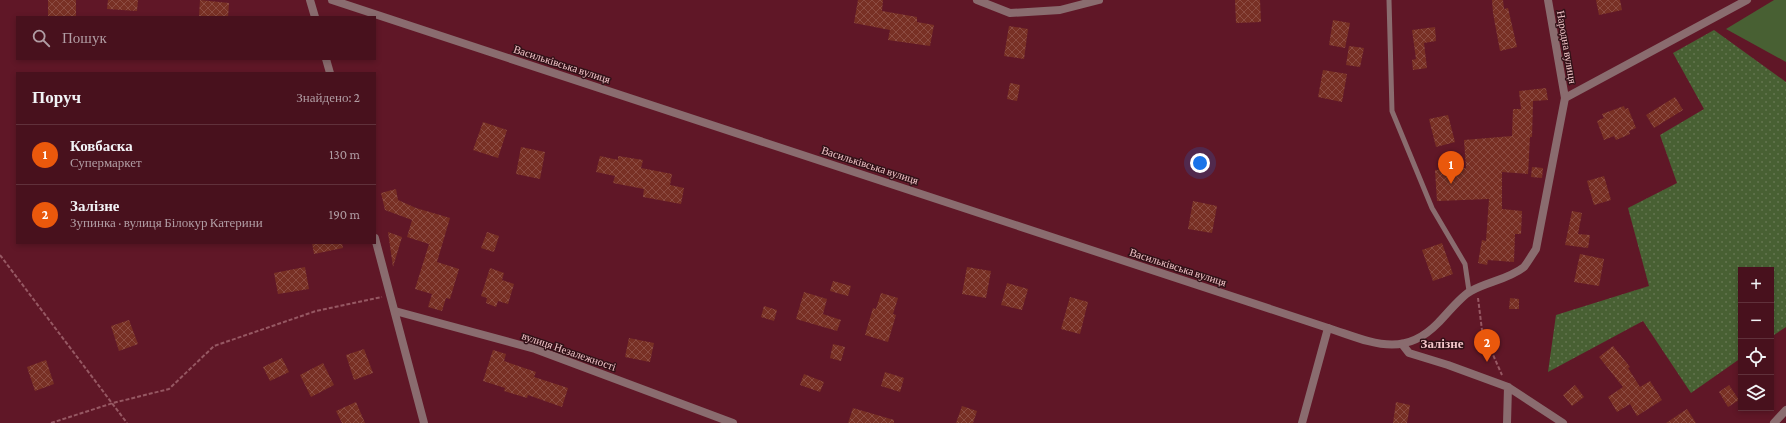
<!DOCTYPE html>
<html lang="uk">
<meta charset="utf-8">
<style>
:root{--surface:#48111d;--page:#521f2a;--text:#f1f3f6;--muted:#b19da4;--line:#60313b;--accent:#ea580c}
body{margin:0;font-family:"Crimson Pro",serif;background:var(--page);color:var(--text)}
.controls{position:absolute;right:12px;bottom:12px;display:grid;overflow:hidden;border-radius:0px;box-shadow:0 2px 6px #0003}
.controls button{width:36px;height:36px;display:grid;place-items:center;padding:0;border:0;border-bottom:1px solid var(--line);background:var(--surface);color:var(--text);font:20px sans-serif}
.you{position:absolute;left:1200px;top:163px;width:14px;height:14px;margin:-10px;border:3px solid #fff;border-radius:50%;background:#1a73e8;box-shadow:0 0 0 6px #1a73e833}
.badge{display:grid;place-items:center;width:26px;height:26px;border-radius:50%;background:var(--accent);color:#fff;font-size:13px;font-weight:700}
.pin{position:absolute;translate:-50% -33px;filter:drop-shadow(0 1px 2px #0008)}
.pin::after{content:'';position:absolute;top:21px;width:14px;height:12px;background:inherit;clip-path:polygon(0 0,100% 0,50% 100%)}
.list{margin:0;padding:0;list-style:none}
h2{display:flex;justify-content:space-between;align-items:center;height:52px;margin:0;padding:0 16px;font-size:17px}
h2 small{font-size:13px;font-weight:400;color:var(--muted)}
.list li{display:grid;grid-template-columns:26px 1fr auto;gap:12px;align-items:center;box-sizing:border-box;height:60px;padding:0 16px;border-top:1px solid var(--line)}
.list b{display:block;font-size:15px;white-space:nowrap}
.list p{margin:0;font-size:13px;white-space:nowrap;color:var(--muted)}
.list em{font-size:13px;font-style:normal;color:var(--muted)}
.icon{flex:none;width:22px;height:22px;fill:none;stroke:currentColor;stroke-width:2;stroke-linecap:round;stroke-linejoin:round}
.map{position:relative;flex:none;width:1786px;height:423px;overflow:hidden}
.search{position:absolute;background:var(--surface);box-shadow:0 2px 6px #0003;left:16px;top:16px;width:360px;height:44px;display:flex;align-items:center;gap:10px;box-sizing:border-box;padding:0 14px;border-radius:0px;color:var(--muted);font-size:15px}
.panel{position:absolute;background:var(--surface);box-shadow:0 2px 6px #0003;left:16px;top:72px;width:360px;height:172px;border-radius:0px}
.map>svg:first-child{display:block}
.grass{fill:#486033}
.park{fill:url(#park-dots)}
.building{fill:url(#building-cross-hatch)}
.lines{fill:none;stroke-linecap:round;stroke-linejoin:round}
.path{stroke:#965863;stroke-width:2;stroke-dasharray:4 2;stroke-linecap:butt}
.service{stroke:#8a6c6f;stroke-width:5}
.minor{stroke:#8a6c6f;stroke-width:8}
.tertiary{stroke:#8a6c6f;stroke-width:8}
.labels{text-anchor:middle;stroke-width:3;stroke-linejoin:round;paint-order:stroke}
.street-label{font-size:11px;fill:#f2c5c9;stroke:#311117}
.quarter-label{font-size:13px;font-weight:bold;fill:#f2c5c9;stroke:#311117}
</style>
<div class="map">
<svg width="1786" height="423" viewBox="0 0 1786 423">
<defs>
<pattern id="park-dots" width="8" height="8" patternUnits="userSpaceOnUse"><rect width="8" height="8" fill="#486033"/><path d="M2 2h.1M6 6h.1" fill="none" stroke="#63754f" stroke-width="1.8" stroke-linecap="round"/></pattern>
<pattern id="building-cross-hatch" width="8" height="8" patternUnits="userSpaceOnUse"><rect width="8" height="8" fill="#783024"/><path d="M0 0l8 8M0 8l8-8" fill="none" stroke="#8c4c42"/></pattern>
</defs>
<rect width="100%" height="100%" fill="#601727"/>
<path class="grass" d="M 1774,0 L 1786,0 L 1786,62 L 1726,29 Z"/>
<path class="park" d="M 1714,30 L 1786,82 L 1786,327 L 1771,337 L 1771,270 L 1741,270 L 1741,358 L 1691,393 L 1643,321 L 1548,372 L 1556,315 L 1649,286 L 1628,208 L 1677,183 L 1660,135 L 1704,109 L 1673,53 Z"/>
<path class="building" d="M 48,0 L 76,0 L 76,17 L 48,17 Z
M 108,0 L 138,0 L 137,11 L 107,9 Z
M 200,0 L 229,3 L 228,17 L 199,17 Z
M 858,0 L 883,0 L 882,11 L 917,17 L 917,22 L 934,25 L 930,46 L 888,40 L 890,30 L 854,23 Z
M 1235,0 L 1260,0 L 1261,22 L 1236,23 Z
M 1492,0 L 1503,0 L 1504,9 L 1508,8 L 1517,47 L 1500,51 L 1493,13 Z
M 1596,0 L 1620,0 L 1622,10 L 1599,15 Z
M 1333,20 L 1350,23 L 1345,48 L 1329,45 Z
M 1009,26 L 1028,29 L 1024,59 L 1004,56 Z
M 1435,27 L 1436,41 L 1424,43 L 1427,68 L 1413,70 L 1412,60 L 1416,59 L 1412,30 Z
M 1349,46 L 1364,48 L 1360,67 L 1346,65 Z
M 1323,70 L 1347,74 L 1342,102 L 1318,97 Z
M 1010,83 L 1020,85 L 1017,101 L 1007,99 Z
M 1546,88 L 1548,100 L 1533,101 L 1532,137 L 1530,137 L 1528,174 L 1502,172 L 1502,209 L 1522,211 L 1521,234 L 1515,234 L 1514,262 L 1488,260 L 1487,265 L 1478,263 L 1482,240 L 1486,241 L 1489,199 L 1437,201 L 1435,170 L 1466,168 L 1464,140 L 1512,136 L 1513,109 L 1521,109 L 1519,91 Z
M 1675,97 L 1683,110 L 1654,128 L 1646,115 Z
M 1624,106 L 1625,109 L 1628,108 L 1636,128 L 1629,131 L 1630,134 L 1616,140 L 1614,136 L 1604,140 L 1597,121 L 1604,118 L 1602,114 Z
M 1448,115 L 1455,142 L 1436,147 L 1429,119 Z
M 483,122 L 507,130 L 498,158 L 473,150 Z
M 521,147 L 545,152 L 540,179 L 516,174 Z
M 600,156 L 618,160 L 618,156 L 643,160 L 641,168 L 672,174 L 670,185 L 684,188 L 681,204 L 643,197 L 644,189 L 613,183 L 615,176 L 596,172 Z
M 1532,167 L 1543,168 L 1542,178 L 1531,177 Z
M 1604,176 L 1611,200 L 1594,205 L 1587,181 Z
M 396,189 L 398,200 L 416,208 L 450,218 L 437,262 L 459,269 L 450,299 L 446,298 L 442,311 L 428,307 L 432,294 L 415,289 L 429,244 L 407,237 L 412,220 L 385,210 L 381,193 Z
M 1193,201 L 1217,206 L 1212,233 L 1188,229 Z
M 1572,211 L 1582,213 L 1578,234 L 1590,235 L 1588,248 L 1565,245 Z
M 388,232 L 402,237 L 393,267 Z
M 487,232 L 499,236 L 494,252 L 481,248 Z
M 312,243 L 342,243 L 343,248 L 314,254 Z
M 1442,243 L 1453,274 L 1433,281 L 1422,250 Z
M 1580,254 L 1604,259 L 1599,286 L 1574,282 Z
M 305,267 L 309,289 L 278,294 L 274,273 Z
M 967,267 L 991,271 L 986,298 L 962,294 Z
M 490,268 L 504,273 L 502,280 L 514,284 L 508,304 L 498,301 L 496,307 L 486,303 L 487,298 L 481,296 Z
M 833,281 L 851,286 L 848,296 L 830,291 Z
M 1007,283 L 1028,289 L 1022,310 L 1001,305 Z
M 804,292 L 827,299 L 823,314 L 841,320 L 837,331 L 796,319 Z
M 881,293 L 898,298 L 893,314 L 896,315 L 888,342 L 865,335 L 873,308 L 876,309 Z
M 1070,297 L 1088,302 L 1080,334 L 1061,329 Z
M 1510,298 L 1519,299 L 1519,309 L 1509,309 Z
M 764,306 L 777,310 L 774,321 L 761,317 Z
M 129,320 L 138,344 L 119,351 L 111,326 Z
M 629,338 L 654,343 L 650,362 L 625,357 Z
M 833,344 L 845,347 L 841,361 L 830,358 Z
M 1613,346 L 1630,367 L 1628,368 L 1640,387 L 1650,381 L 1662,400 L 1637,416 L 1630,404 L 1617,412 L 1608,397 L 1623,387 L 1599,357 Z
M 364,349 L 373,373 L 354,380 L 346,355 Z
M 493,350 L 506,354 L 504,361 L 536,372 L 534,377 L 568,388 L 562,407 L 528,395 L 527,398 L 504,391 L 505,388 L 483,381 Z
M 282,358 L 289,372 L 270,381 L 263,367 Z
M 46,360 L 54,384 L 35,391 L 27,367 Z
M 323,363 L 334,385 L 311,397 L 300,375 Z
M 885,372 L 904,378 L 900,392 L 881,386 Z
M 804,374 L 824,382 L 820,392 L 800,385 Z
M 1575,385 L 1584,397 L 1572,406 L 1563,395 Z
M 1729,385 L 1739,400 L 1728,407 L 1719,392 Z
M 356,402 L 365,423 L 342,423 L 336,411 Z
M 1396,402 L 1410,405 L 1407,423 L 1393,423 Z
M 962,406 L 977,411 L 973,423 L 956,423 Z
M 853,408 L 894,420 L 894,423 L 848,423 Z
M 1687,409 L 1696,423 L 1666,423 Z"/>
<g class="lines">
<path class="path" d="M 0,255 L 127,423
M 1478,298 L 1482,330 L 1502,375
M 51,423 L 113,403 L 169,389 L 214,346 L 316,311 L 382,297"/>
<path class="service" d="M 1389,0 L 1392,111 L 1432,208 L 1465,264 L 1469,291"/>
<path class="minor" d="M 977,0 L 1010,13 L 1060,10 L 1099,0
M 1548,0 L 1565,98
M 395,311 L 535,349 L 733,423
M 1402,344 L 1409,353 L 1448,365 L 1508,387 L 1563,423
M 1302,423 L 1328,328
M 1507,423 L 1508,387
M 1774,423 L 1786,410"/>
<path class="tertiary" d="M 310,0 L 315,17
M 332,0 L 1328,328 C 1369,341 1402,360 1438,323 C 1446,315 1462,295 1471,291 C 1487,282 1509,279 1524,267 C 1528,262 1532,255 1536,249 L 1565,98 L 1747,0
M 326,59 L 330,73
M 375,238 L 424,423"/>
</g>
<g class="labels">
<g class="street-label">
<text transform="translate(1567 47) rotate(80)" y="4">Народна вулиця</text>
<text transform="translate(562 64) rotate(18)" y="4">Васильківська вулиця</text>
<text transform="translate(870 165) rotate(18)" y="4">Васильківська вулиця</text>
<text transform="translate(1178 267) rotate(18)" y="4">Васильківська вулиця</text>
<text transform="translate(569 351) rotate(19)" y="4">вулиця Незалежності</text>
</g>
<g class="quarter-label">
<text x="1442" y="348">Залізне</text>
</g>
</g>
</svg>
<div class="controls">
<button>+</button>
<button>−</button>
<button><svg class="icon" aria-label="locate" viewBox="0 0 24 24"><circle cx="12" cy="12" r="6"/><path d="M12 2v4M12 18v4M2 12h4M18 12h4"/></svg></button>
<button><svg class="icon" aria-label="layers" viewBox="0 0 24 24"><path d="M12 4l9 5-9 5-9-5zM3 14l9 5 9-5"/></svg></button>
</div>
<div class="you"></div>
<div class="pin badge" style="left:1451px;top:184px">1</div>
<div class="pin badge" style="left:1487px;top:362px">2</div>
<div class="search"><svg class="icon" aria-label="search" viewBox="0 0 24 24"><circle cx="10" cy="10" r="6"/><path d="M15 15l6 6"/></svg>Пошук</div>
<section class="panel">
<h2>Поруч<small>Знайдено: 2</small></h2>
<ul class="list">
<li><span class="badge">1</span><div><b>Ковбаска</b><p>Супермаркет</p></div><em>130 m</em></li>
<li><span class="badge">2</span><div><b>Залізне</b><p>Зупинка · вулиця Білокур Катерини</p></div><em>190 m</em></li>
</ul>
</section>
</div>
